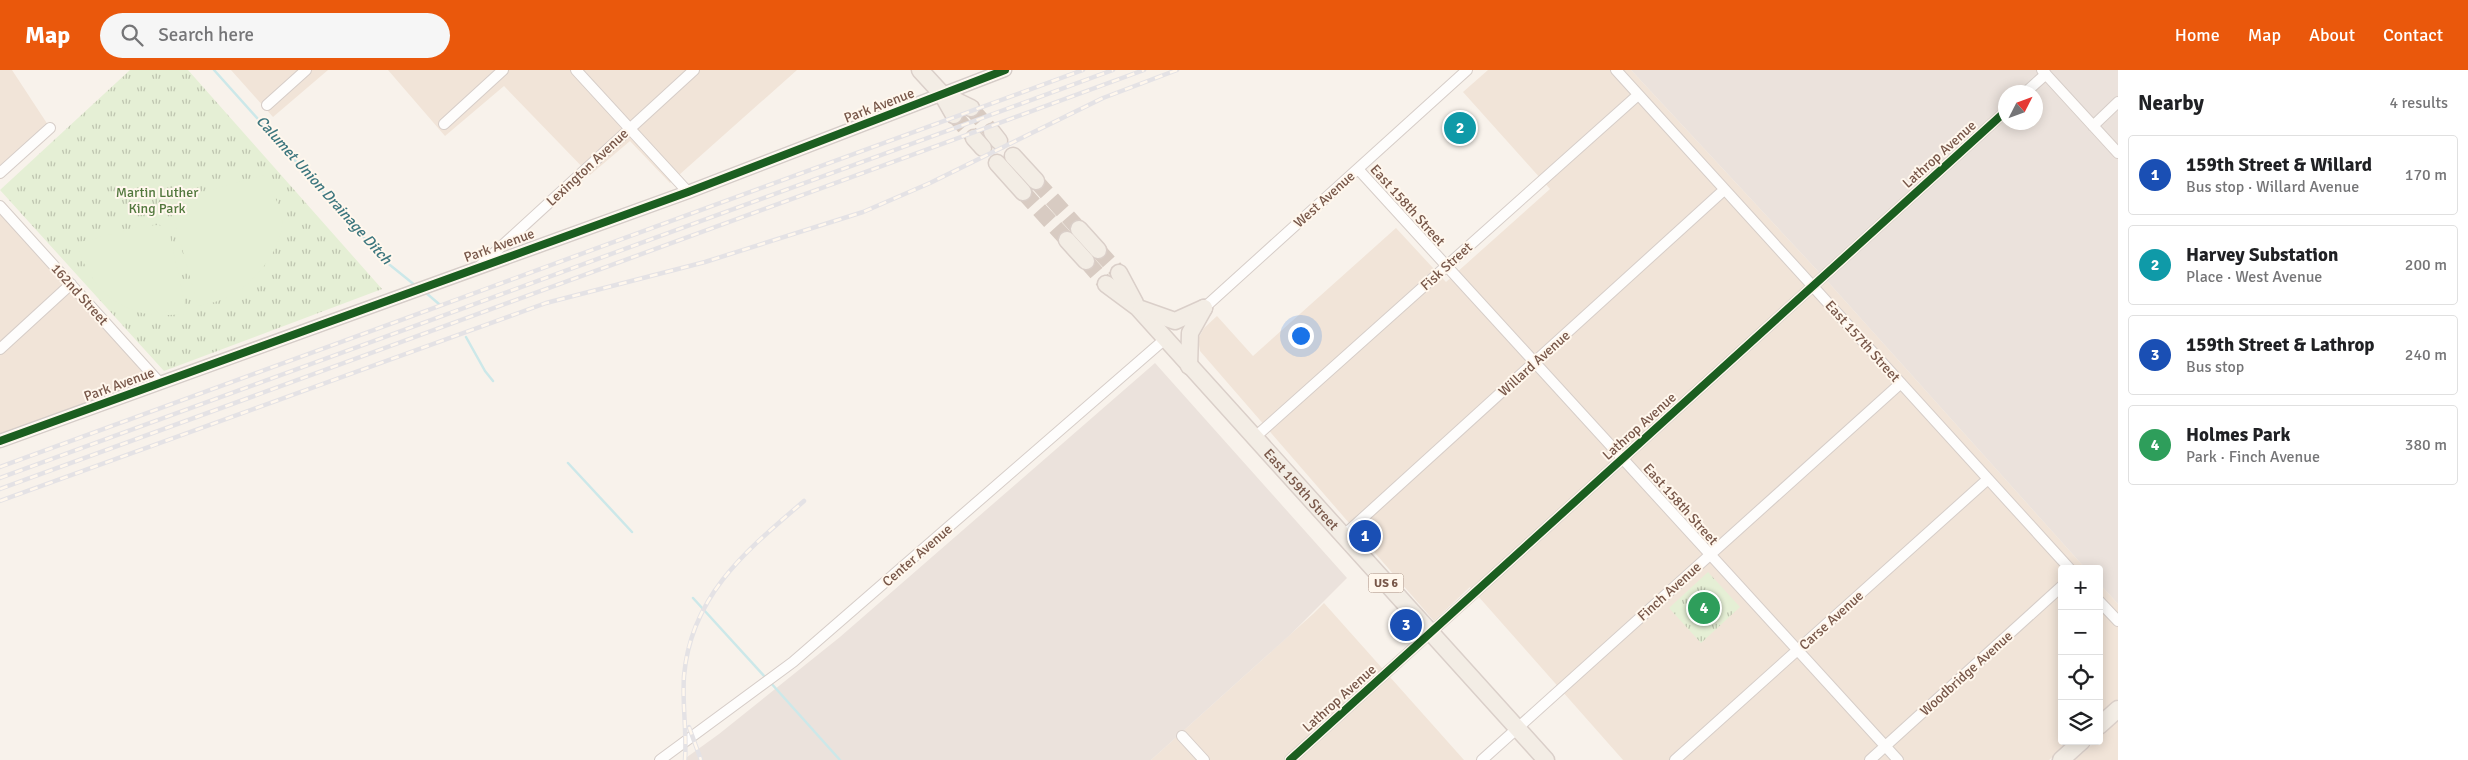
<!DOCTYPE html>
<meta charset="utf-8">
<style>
:root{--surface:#fff;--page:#f6f6f6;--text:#202124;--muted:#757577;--line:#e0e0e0;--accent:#ea580c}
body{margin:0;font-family:Signika,sans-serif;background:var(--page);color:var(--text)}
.controls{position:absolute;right:15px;bottom:15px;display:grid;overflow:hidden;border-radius:5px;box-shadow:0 2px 12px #0003}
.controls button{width:45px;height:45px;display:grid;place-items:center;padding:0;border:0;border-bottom:1px solid var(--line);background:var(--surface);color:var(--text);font:25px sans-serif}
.compass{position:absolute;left:1998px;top:15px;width:45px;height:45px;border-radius:50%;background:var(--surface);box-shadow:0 2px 12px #0003;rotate:48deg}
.you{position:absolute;left:1300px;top:265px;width:18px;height:18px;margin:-12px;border:4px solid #fff;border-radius:50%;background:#1a73e8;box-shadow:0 0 0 8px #1a73e833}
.badge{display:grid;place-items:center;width:32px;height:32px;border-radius:50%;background:var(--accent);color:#fff;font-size:16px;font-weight:700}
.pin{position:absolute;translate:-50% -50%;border:2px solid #fff;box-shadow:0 1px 5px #0006}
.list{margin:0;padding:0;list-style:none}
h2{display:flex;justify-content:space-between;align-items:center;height:65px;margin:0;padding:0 20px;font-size:21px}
h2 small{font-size:16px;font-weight:400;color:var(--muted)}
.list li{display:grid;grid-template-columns:32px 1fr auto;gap:15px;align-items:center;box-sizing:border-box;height:80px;margin:0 10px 10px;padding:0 10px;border:1px solid var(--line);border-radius:5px}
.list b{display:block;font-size:19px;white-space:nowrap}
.list p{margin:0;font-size:16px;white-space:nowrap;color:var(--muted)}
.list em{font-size:16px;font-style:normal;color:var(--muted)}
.icon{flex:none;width:28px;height:28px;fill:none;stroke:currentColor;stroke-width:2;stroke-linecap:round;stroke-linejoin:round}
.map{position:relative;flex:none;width:2118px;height:690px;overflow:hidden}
header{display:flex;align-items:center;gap:30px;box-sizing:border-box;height:70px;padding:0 25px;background:var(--accent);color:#fff}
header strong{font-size:24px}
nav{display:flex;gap:28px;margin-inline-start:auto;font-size:18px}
.search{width:350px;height:45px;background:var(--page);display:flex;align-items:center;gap:12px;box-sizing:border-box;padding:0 18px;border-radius:28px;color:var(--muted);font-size:19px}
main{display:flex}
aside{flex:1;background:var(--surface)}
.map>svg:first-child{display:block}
.residential{fill:#f1e4d8}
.industrial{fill:#ebe2dc;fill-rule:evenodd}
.grass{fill:url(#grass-tufts)}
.pitch{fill:#e5efd5}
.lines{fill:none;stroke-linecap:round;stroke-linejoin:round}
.stream{stroke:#cce8e9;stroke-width:2.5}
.primary-tunnel{stroke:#d8cbc2;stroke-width:16;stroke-dasharray:16 8;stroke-linecap:butt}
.minor-casing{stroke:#d6cdc8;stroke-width:12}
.tertiary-casing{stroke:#d6cdc8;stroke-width:15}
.primary-casing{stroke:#dacfc9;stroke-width:19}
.minor{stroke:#fefdfc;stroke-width:10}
.tertiary{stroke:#fefdfc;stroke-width:12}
.primary{stroke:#f3ede5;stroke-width:16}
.rail-casing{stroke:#e4e2e5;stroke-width:4.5}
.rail{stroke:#fff7ed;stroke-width:2.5;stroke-dasharray:8;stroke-linecap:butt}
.cycleway-casing{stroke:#fff7ed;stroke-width:11}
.cycleway{stroke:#1b5e20;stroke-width:8}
.labels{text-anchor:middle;stroke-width:4;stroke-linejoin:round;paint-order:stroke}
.shield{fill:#fff7ed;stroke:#a0877a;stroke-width:1}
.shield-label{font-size:12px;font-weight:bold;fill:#785749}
.street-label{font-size:14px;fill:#785749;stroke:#fff7ed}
.park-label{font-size:14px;fill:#52783d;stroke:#fff7ed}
.water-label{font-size:15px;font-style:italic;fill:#3c767e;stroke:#fff7ed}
</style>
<header>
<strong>Map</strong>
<div class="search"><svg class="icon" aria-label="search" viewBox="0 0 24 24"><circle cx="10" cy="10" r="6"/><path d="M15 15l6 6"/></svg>Search here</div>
<nav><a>Home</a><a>Map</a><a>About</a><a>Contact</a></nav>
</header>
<main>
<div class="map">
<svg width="2118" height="690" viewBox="0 0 2118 690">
<defs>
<pattern id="grass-tufts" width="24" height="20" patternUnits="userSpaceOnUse" patternTransform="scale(1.25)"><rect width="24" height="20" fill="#e5efd5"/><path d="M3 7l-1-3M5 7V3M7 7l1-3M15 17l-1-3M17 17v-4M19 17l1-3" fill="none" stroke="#bec4af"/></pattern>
</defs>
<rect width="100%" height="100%" fill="#f8f2eb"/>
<path class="residential" d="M 0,0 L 12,0 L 50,58 L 0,103 Z
M 231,0 L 328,0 L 273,47 Z
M 388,0 L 797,0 L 670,113 L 630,71 L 590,105 L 504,16 L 445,66 Z
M 1488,0 L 1631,0 L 1829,213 L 2086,499 L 2062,499 L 2062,671 L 2071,671 L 2049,690 L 1623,690 L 1470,517 L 1434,551 L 1200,281 L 1198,269 L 1204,258 L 1217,246 L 1253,286 L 1396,158 L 1446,212 L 1550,119 L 1463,22 Z
M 0,136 L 160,313 L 0,371 Z
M 2099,513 L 2118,534 L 2118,629 L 2099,646 Z
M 1324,533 L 1464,690 L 1151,690 L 1313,544 Z
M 2118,651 L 2118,690 L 2075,690 L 2096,671 L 2099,671 L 2099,668 Z"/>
<path class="industrial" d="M 1631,0 L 2118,0 L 2118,534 L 2099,513 L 2099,499 L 2086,499 L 1829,213 ZM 2006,22 L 2036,22 L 2036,52 L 2006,52 Z
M 1155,293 L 1347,508 L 1291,564 L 1151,690 L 683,690 L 719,664 L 840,567 Z"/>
<path class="grass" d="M 130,0 L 188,0 L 382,219 L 164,301 L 0,120 Z
M 1708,502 L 1740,537 L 1701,573 L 1669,538 Z"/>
<path class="pitch" d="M 264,105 C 270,118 280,134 282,148 C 285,178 251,218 224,229 C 216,232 207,234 198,236 L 172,142 L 181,128 Z
M 158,155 L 163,156 L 170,165 L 187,244 C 177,244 166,246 156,245 C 114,242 87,212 77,173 L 143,156 Z"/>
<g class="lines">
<path class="stream" d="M 214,0 L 385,191 L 416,216
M 425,222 L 439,234
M 466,267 L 485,301 L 493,311
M 568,393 L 632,462
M 693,528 L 766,608
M 770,612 L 840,690"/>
<path class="primary-tunnel" d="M 971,38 L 992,62
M 954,45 L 974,68
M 1036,111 L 1079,159
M 1023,122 L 1067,170
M 1098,180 L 1119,203
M 1086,191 L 1106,214"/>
<g class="minor-casing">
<path id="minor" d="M 576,0 L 688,122
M 1616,0 L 2070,499
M 2042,0 L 2118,83
M 2026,22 L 2046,4
M 267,35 L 306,0
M 444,54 L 503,0
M 2093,56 L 2118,32
M 1358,99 L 1898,690
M 0,103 L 50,58
M 0,136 L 160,313
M 481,195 L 694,0
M 1204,238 L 1467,0
M 0,279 L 71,214
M 1254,368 L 1638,25
M 1343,466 L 1724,120
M 2099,531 L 2118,551
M 1182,666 L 1204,690
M 660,690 L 793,592 L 1165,269
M 1290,690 L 2006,41
M 1482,690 L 1901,313
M 1675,690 L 1988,409
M 1870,690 L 2062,516"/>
</g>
<g class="tertiary-casing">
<path id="tertiary" d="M 0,371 L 688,122 L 1005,0"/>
</g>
<g class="primary-casing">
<g id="primary">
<path d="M 920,0 L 942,24 L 954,45"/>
<path d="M 942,24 L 971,38"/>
<path d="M 992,62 L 999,71"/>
<path d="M 974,68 L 983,78"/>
<path d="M 1013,86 L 1036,111"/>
<path d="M 997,93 L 1023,122"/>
<path d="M 1079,159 L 1098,180"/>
<path d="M 1067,170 L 1086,191"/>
<path d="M 1119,203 L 1135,233"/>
<path id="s1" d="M 1106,214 L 1137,237 L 1546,690"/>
<path d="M 1141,239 L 1175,251 L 1204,238"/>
<path d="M 1189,296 L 1190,263 L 1204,238"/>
<path d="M 2099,656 L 2118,639"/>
<path d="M 2061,690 L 2082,671"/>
</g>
</g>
<use href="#minor" class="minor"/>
<use href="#tertiary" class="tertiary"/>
<use href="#primary" class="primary"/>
<g class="rail-casing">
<path id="rail" d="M 0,397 L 1083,0
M 0,408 L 1113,0
M 0,419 L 1144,0
M 0,431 L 546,233 L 705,192 L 863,142 L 930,113 L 1103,28 L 1177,0
M 689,657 L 701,690
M 685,690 C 687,662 682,634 684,606 C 691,525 747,480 804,431"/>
</g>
<use href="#rail" class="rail"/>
<g class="cycleway-casing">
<path id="cycleway" d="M 0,371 L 688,122 L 1005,0
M 1290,690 L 2006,41"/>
</g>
<use href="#cycleway" class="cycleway"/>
</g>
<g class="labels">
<rect class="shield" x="1368.5" y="503.5" width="35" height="19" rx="4"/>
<g class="shield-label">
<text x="1386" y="517">US 6</text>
</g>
<g class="street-label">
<text transform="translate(879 35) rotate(-21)" y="5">Park Avenue</text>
<text transform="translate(1939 84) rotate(-42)" y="5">Lathrop Avenue</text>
<text transform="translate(587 97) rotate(-43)" y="5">Lexington Avenue</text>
<text transform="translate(1324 129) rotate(-42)" y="5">West Avenue</text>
<text transform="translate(1408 135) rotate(48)" y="5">East 158th Street</text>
<text transform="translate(499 175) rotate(-20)" y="5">Park Avenue</text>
<text transform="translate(1446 196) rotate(-42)" y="5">Fisk Street</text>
<text transform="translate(80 224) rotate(48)" y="5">162nd Street</text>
<text transform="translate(1863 271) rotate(48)" y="5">East 157th Street</text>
<text transform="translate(1534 293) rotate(-42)" y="5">Willard Avenue</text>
<text transform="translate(119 314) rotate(-20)" y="5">Park Avenue</text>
<text transform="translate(1639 356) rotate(-42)" y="5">Lathrop Avenue</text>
<text dy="5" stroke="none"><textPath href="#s1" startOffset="284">East 159th Street</textPath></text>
<text transform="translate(1681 434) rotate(48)" y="5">East 158th Street</text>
<text transform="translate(917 485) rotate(-41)" y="5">Center Avenue</text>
<text transform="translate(1669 521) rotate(-42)" y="5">Finch Avenue</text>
<text transform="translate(1831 550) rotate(-42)" y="5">Carse Avenue</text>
<text transform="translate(1966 603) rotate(-42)" y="5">Woodbridge Avenue</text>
<text transform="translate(1339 628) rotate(-42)" y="5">Lathrop Avenue</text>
</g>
<g class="park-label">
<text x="157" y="127">Martin Luther<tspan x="157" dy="16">King Park</tspan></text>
</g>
<g class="water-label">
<text transform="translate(324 120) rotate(48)" y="5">Calumet Union Drainage Ditch</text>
</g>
</g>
</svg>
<div class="controls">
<button>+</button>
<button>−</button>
<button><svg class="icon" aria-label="locate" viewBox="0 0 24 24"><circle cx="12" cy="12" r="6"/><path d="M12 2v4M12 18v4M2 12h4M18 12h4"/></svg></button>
<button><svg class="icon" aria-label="layers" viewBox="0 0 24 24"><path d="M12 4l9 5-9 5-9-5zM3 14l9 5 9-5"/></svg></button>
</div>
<svg class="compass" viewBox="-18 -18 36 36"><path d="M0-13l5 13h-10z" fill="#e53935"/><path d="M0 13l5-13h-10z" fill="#757577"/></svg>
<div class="you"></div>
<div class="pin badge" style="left:1365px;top:466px;background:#1a4fb4">1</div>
<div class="pin badge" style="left:1460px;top:58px;background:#0f9aa8">2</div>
<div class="pin badge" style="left:1406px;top:555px;background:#1a4fb4">3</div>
<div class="pin badge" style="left:1704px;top:538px;background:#2e9e5b">4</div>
</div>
<aside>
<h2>Nearby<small>4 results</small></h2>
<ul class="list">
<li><span class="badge" style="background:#1a4fb4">1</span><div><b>159th Street &amp; Willard</b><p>Bus stop · Willard Avenue</p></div><em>170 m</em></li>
<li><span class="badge" style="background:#0f9aa8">2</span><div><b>Harvey Substation</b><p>Place · West Avenue</p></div><em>200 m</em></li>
<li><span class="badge" style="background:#1a4fb4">3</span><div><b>159th Street &amp; Lathrop</b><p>Bus stop</p></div><em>240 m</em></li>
<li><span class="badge" style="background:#2e9e5b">4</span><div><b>Holmes Park</b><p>Park · Finch Avenue</p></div><em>380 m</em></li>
</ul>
</aside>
</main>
